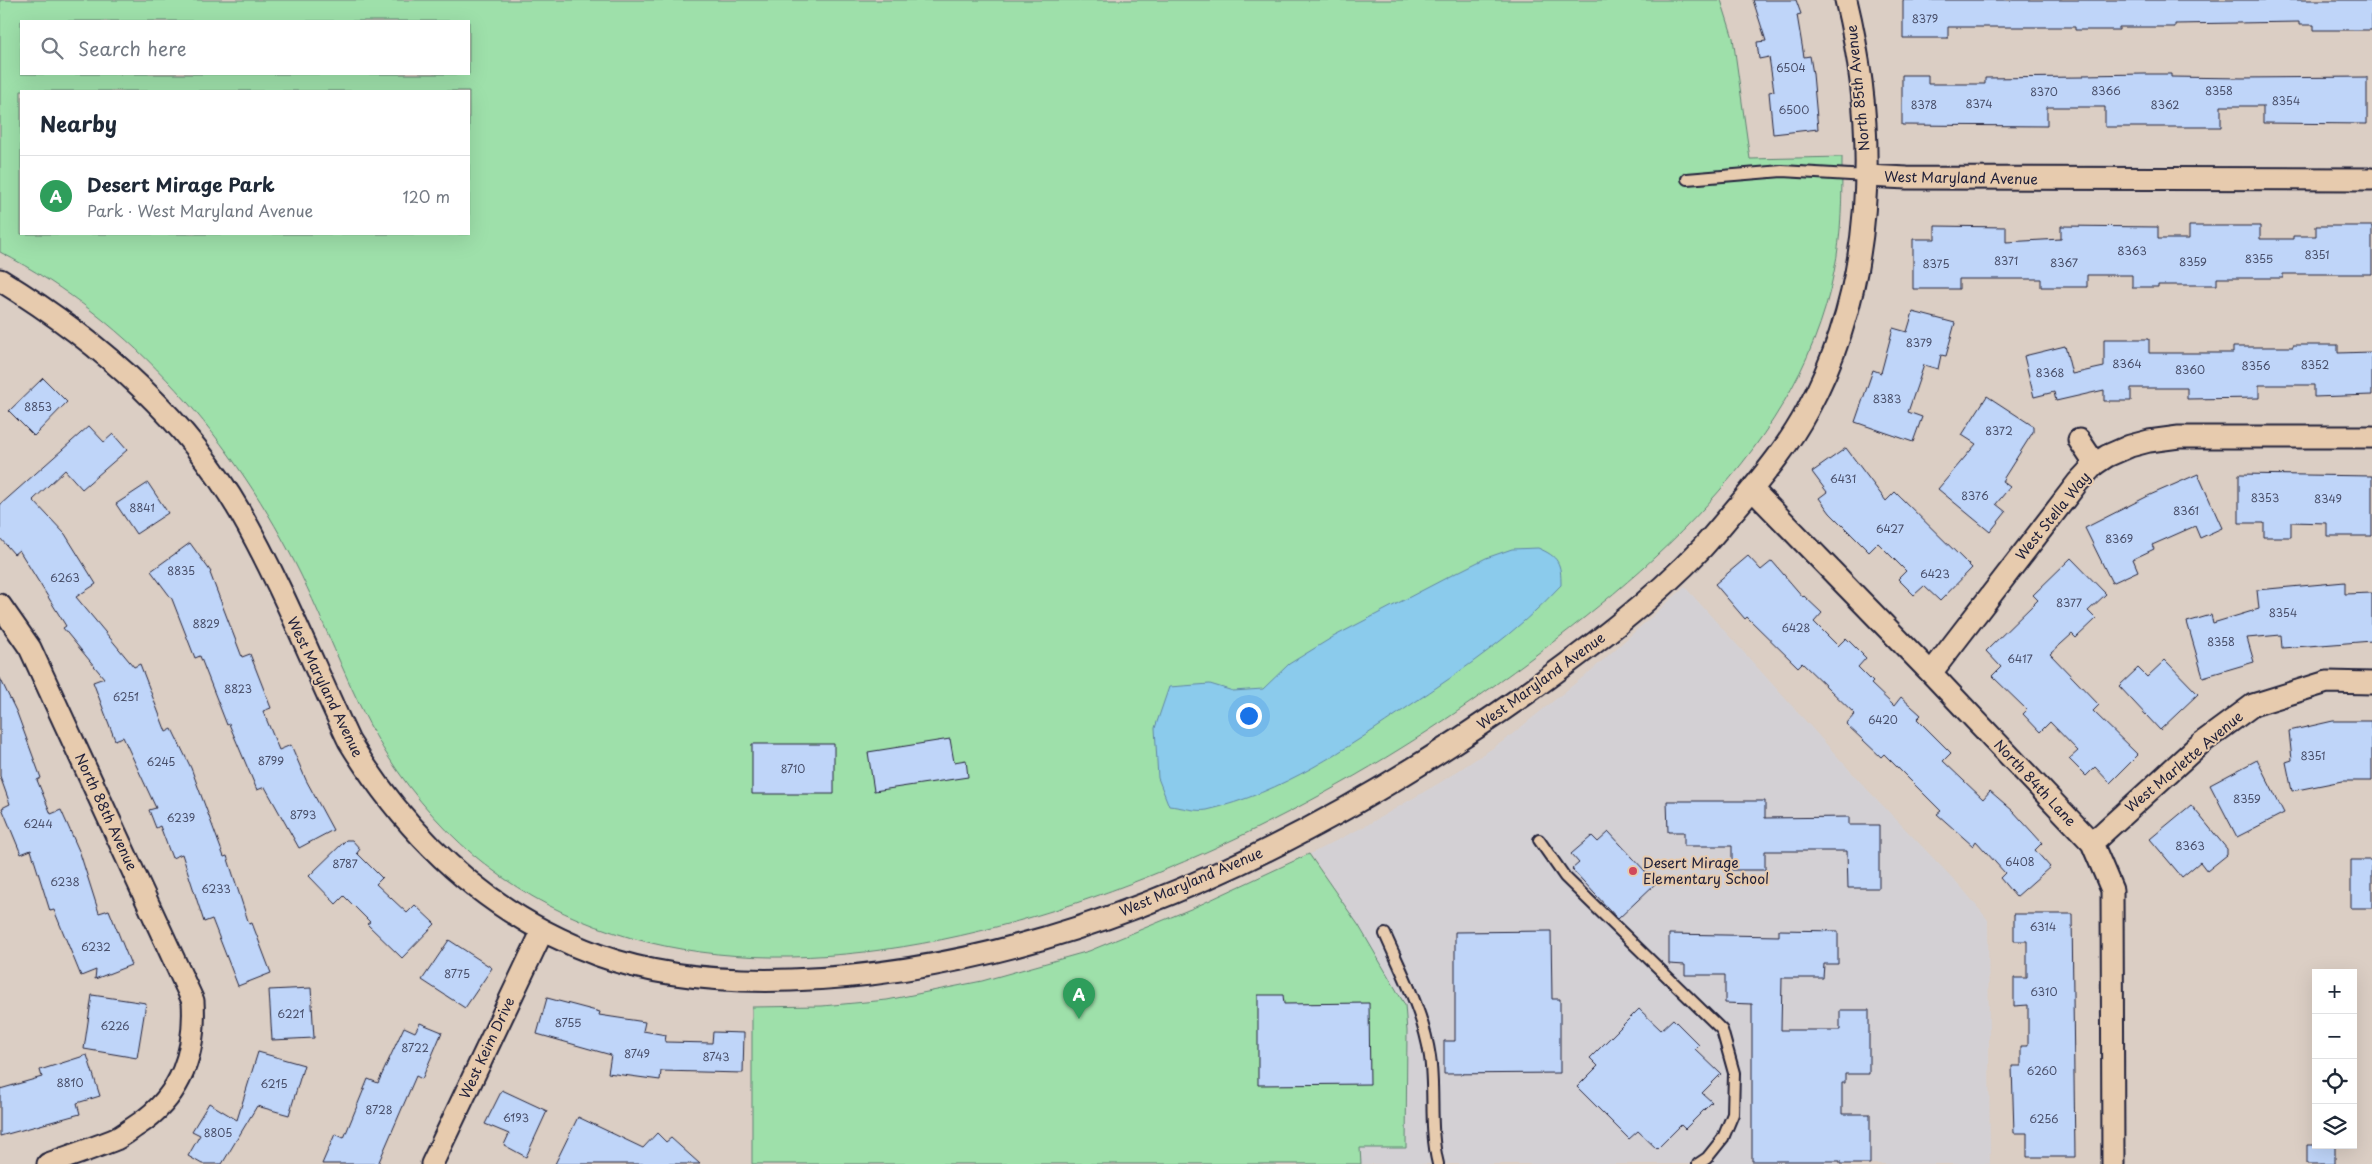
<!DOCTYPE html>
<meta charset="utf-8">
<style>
:root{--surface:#fff;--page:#f2f2f3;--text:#1f2937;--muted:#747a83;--line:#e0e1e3;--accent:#b45309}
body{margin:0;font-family:"Playpen Sans",sans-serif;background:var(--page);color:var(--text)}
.controls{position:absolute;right:15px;bottom:15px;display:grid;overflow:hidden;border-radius:0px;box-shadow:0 5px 20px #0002}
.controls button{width:45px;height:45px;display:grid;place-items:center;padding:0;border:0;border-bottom:1px solid var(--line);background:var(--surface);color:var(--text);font:25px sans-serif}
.you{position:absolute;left:1248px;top:715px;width:18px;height:18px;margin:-12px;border:4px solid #fff;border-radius:50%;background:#1a73e8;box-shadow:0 0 0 8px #1a73e833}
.badge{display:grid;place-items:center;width:32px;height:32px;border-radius:50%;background:var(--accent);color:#fff;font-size:16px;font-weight:700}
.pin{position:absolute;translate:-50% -41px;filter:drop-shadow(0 1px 2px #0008)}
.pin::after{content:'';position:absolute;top:26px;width:18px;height:15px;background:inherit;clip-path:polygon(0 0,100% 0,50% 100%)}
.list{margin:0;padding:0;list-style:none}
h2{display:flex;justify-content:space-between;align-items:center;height:65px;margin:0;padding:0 20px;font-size:21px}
h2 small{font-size:16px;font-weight:400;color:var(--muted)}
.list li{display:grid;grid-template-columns:32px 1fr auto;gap:15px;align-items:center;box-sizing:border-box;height:80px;padding:0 20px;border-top:1px solid var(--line)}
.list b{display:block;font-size:19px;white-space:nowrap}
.list p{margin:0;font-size:16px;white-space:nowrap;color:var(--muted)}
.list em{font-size:16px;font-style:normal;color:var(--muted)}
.icon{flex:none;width:28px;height:28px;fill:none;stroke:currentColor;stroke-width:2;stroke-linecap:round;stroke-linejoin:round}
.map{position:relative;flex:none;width:2372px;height:1164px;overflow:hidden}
.search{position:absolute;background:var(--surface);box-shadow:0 5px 20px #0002;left:20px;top:20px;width:450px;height:55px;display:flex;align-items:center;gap:12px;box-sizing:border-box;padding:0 18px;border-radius:0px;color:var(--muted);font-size:19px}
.panel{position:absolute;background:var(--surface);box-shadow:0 5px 20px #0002;left:20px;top:90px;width:450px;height:145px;border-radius:0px}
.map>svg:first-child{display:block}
.built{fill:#d3d0d4}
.green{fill:#9ee0aa;stroke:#608172;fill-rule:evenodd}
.water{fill:#8bcbec;stroke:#6187a5}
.building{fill:#bfd5f9;stroke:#22223b}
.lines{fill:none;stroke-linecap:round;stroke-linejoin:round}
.lane-casing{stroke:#22223b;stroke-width:14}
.street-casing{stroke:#22223b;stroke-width:25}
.lane{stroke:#e7cbae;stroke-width:10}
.street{stroke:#e7cbae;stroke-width:21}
.poi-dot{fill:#d1495b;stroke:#e7cbae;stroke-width:2}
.labels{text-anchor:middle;stroke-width:4;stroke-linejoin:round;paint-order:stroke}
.number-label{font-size:11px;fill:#494f6a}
.street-label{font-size:14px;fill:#22223b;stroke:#e7cbae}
.poi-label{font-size:14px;fill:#22223b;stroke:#e7cbae;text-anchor:start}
</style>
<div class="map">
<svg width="2372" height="1164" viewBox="0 0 2372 1164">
<rect width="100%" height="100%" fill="#dbcec4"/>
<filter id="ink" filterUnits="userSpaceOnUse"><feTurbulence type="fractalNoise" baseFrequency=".02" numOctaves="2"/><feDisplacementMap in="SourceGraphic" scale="10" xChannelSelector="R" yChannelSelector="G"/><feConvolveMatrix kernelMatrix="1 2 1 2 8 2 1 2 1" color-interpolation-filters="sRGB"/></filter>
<g filter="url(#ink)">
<path class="built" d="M 1685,587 L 1864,786 L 1962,888 L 1988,920 L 1990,1164 L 1361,1164 L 1360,1148 L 1406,1148 L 1407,1031 L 1405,1005 L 1359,926 L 1310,854 L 1367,825 L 1441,782 L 1505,740 L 1593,669 Z"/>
<path class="green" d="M 0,0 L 1721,0 L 1733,38 L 1750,159 L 1842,157 C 1842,195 1842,234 1834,272 C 1798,460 1619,597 1471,702 C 1192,898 645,1127 397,770 C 356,711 333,640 301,575 C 236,442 133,321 0,252 ZM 21,21 L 469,21 L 469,74 L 21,74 ZM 21,91 L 469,91 L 469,234 L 21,234 Z
M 1309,854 L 1359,926 L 1405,1005 L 1407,1031 L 1406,1148 L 1360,1148 L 1361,1164 L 752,1164 L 752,1007 L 822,1006 L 887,1000 L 982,981 L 1089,951 L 1193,908 Z"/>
<path class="water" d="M 1538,548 C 1559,557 1561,563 1561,585 C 1517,633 1463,670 1409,706 C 1347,748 1282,793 1207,810 C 1196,812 1181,807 1169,806 L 1158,778 L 1155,728 L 1169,687 L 1210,684 L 1233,691 L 1263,689 L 1289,664 L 1333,637 L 1448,577 L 1486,558 L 1512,549 Z"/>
<path class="building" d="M 1753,0 L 1796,0 L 1801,14 L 1797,15 L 1804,57 L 1810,56 L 1813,74 L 1818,129 L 1773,134 L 1769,92 L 1774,91 L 1769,57 L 1759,59 L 1757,42 L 1766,41 Z
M 1903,0 L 2372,0 L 2372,30 L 2314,30 L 2314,25 L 2299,25 L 2299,22 L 2175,24 L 2175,27 L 2119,27 L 2119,30 L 2075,30 L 2075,27 L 1948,27 L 1948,38 L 1903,38 Z
M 2144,74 L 2171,74 L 2171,77 L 2241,78 L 2367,77 L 2367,124 L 2263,123 L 2263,106 L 2221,106 L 2221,127 L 2105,127 L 2105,107 L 2047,107 L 2047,126 L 1902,125 L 1902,75 L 1928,75 L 1928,84 L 1985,84 L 1985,78 L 2083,77 L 2083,75 Z
M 1935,226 L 2006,227 L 2006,242 L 2061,239 L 2061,226 L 2158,227 L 2158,239 L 2189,239 L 2189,226 L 2260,226 L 2260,239 L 2293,239 L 2293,236 L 2316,236 L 2316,226 L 2372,226 L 2372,274 L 2283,274 L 2283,278 L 2217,278 L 2217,285 L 2158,285 L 2158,287 L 2132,287 L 2132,275 L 2087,275 L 2087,287 L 2041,287 L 2041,279 L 1959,279 L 1959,289 L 1913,289 L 1913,239 L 1935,239 Z
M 1913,312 L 1955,323 L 1946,356 L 1941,355 L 1938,369 L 1924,365 L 1908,412 L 1922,417 L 1913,442 L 1855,422 L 1873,370 L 1881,373 L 1893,328 L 1907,332 Z
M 2104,339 L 2149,339 L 2149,353 L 2233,353 L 2233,347 L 2293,347 L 2293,345 L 2338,345 L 2338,353 L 2372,352 L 2372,395 L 2314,397 L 2314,385 L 2259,385 L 2259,398 L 2187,399 L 2187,388 L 2131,388 L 2131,401 L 2104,401 L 2104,390 L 2056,401 L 2054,392 L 2034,397 L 2024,356 L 2065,346 L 2072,374 L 2104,367 Z
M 43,378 L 67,402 L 34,436 L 9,411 Z
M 1987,396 L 2033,426 L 2033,432 L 2002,481 L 2010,487 L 1996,504 L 2006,512 L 1990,532 L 1938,489 L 1976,444 L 1962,435 Z
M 89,426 L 104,442 L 113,434 L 127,450 L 82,489 L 65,470 L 33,500 L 65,534 L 96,584 L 76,597 L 134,667 L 140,664 L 166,732 L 172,729 L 191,768 L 224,857 L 227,856 L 249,924 L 252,923 L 271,973 L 238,986 L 212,919 L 204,922 L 182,854 L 172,858 L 160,826 L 156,828 L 149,810 L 156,808 L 123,737 L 115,740 L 93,682 L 104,678 L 63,628 L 66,626 L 19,550 L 14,554 L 0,538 L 0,505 Z
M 1846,448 L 1886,501 L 1895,492 L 1972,568 L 1940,601 L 1924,586 L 1914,595 L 1898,579 L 1906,571 L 1878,543 L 1869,552 L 1830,513 L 1819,498 L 1827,492 L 1812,472 Z
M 2198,474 L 2222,528 L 2200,538 L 2195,526 L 2152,545 L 2154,549 L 2133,559 L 2138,571 L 2112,583 L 2085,528 L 2150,495 Z
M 2239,474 L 2372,476 L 2372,536 L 2327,536 L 2327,523 L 2291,522 L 2291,537 L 2264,537 L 2264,523 L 2239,523 Z
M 148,483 L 168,513 L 136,534 L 116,504 Z
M 190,543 L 211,572 L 210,573 L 242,657 L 250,654 L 271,708 L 263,711 L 279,750 L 291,745 L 306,780 L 333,830 L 299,848 L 265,787 L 257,790 L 229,724 L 227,725 L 200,656 L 195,658 L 172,599 L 151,571 Z
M 1748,556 L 1761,570 L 1772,561 L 1803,597 L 1804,596 L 1822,613 L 1814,622 L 1838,646 L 1846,638 L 1866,658 L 1858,667 L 1873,682 L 1871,684 L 1894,706 L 1901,697 L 1921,715 L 1917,719 L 1951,753 L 1943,761 L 1983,799 L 1990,791 L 2013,811 L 2042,843 L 2035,850 L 2050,867 L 2016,897 L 2000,878 L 2005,873 L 1976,841 L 1973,846 L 1937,814 L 1941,811 L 1884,754 L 1881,757 L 1846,724 L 1855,714 L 1802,663 L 1798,667 L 1747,617 L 1745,619 L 1715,584 Z
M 2071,558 L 2106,594 L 2088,611 L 2096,619 L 2076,638 L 2072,634 L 2050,654 L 2099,705 L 2093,711 L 2138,755 L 2110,783 L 2095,767 L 2086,776 L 2069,759 L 2078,751 L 2050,722 L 2040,732 L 2023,714 L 2027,710 L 1992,676 L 2001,667 L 1986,651 L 2038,600 L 2033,595 Z
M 2345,582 L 2345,594 L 2372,593 L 2372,641 L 2282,648 L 2281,635 L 2247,638 L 2254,662 L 2203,677 L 2187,622 L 2211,615 L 2213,623 L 2259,609 L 2257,590 Z
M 2165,660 L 2198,694 L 2160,730 L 2119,686 L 2138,668 L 2147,677 Z
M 0,678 L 17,713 L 41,778 L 37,780 L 51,814 L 61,810 L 80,853 L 99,913 L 109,910 L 131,965 L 95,979 L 96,970 L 81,976 L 54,910 L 50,911 L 31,850 L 21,854 L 2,808 L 10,804 L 0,776 Z
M 2333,721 L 2372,721 L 2372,781 L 2342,781 L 2292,791 L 2286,762 L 2292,760 L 2289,731 Z
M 950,739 L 954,762 L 966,760 L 968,777 L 874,791 L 868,752 Z
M 752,744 L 834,744 L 834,794 L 752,794 Z
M 2257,760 L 2284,813 L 2237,837 L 2210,785 Z
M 1667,801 L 1765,801 L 1765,818 L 1849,817 L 1849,825 L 1879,825 L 1879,888 L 1848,888 L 1847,851 L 1765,851 L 1765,870 L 1732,870 L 1732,846 L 1684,846 L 1684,832 L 1668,832 Z
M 2191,805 L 2227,849 L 2227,855 L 2207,871 L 2200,862 L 2182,877 L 2150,839 Z
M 1609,832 L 1656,883 L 1618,919 L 1572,869 L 1579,863 L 1571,854 L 1592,836 L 1598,842 Z
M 346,840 L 352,840 L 360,849 L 357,853 L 382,878 L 376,884 L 407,913 L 415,905 L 435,924 L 402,958 L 367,924 L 370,922 L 344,896 L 336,904 L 309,876 Z
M 2351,860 L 2372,860 L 2372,908 L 2351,908 Z
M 2014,914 L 2072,914 L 2075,1157 L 2027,1157 L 2027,1133 L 2014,1133 L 2012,1066 L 2021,1066 L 2021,1046 L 2028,1046 L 2028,1005 L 2014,1006 L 2014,978 L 2027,978 L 2027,941 L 2014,941 Z
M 1779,930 L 1838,931 L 1838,964 L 1824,964 L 1823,978 L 1782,978 L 1781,1030 L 1840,1030 L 1840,1010 L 1869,1010 L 1869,1074 L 1845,1074 L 1845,1083 L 1842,1083 L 1842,1114 L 1870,1114 L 1870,1164 L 1840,1164 L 1840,1161 L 1752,1161 L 1752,1004 L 1725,1003 L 1725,975 L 1685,975 L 1685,965 L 1669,964 L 1669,934 L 1779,936 Z
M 1551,931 L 1552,999 L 1560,999 L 1560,1073 L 1444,1074 L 1444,1041 L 1455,1041 L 1455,932 Z
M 449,940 L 492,968 L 465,1008 L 422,980 Z
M 311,988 L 314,1038 L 272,1040 L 269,990 Z
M 92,995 L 146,1003 L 137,1058 L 84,1049 Z
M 1258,995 L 1283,995 L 1284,1004 L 1369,1003 L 1370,1084 L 1258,1085 Z
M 547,998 L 600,1012 L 599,1015 L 645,1022 L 643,1031 L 666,1035 L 665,1042 L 712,1043 L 713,1032 L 744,1033 L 743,1073 L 661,1071 L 660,1080 L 608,1073 L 611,1055 L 537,1034 Z
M 1639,1009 L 1661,1030 L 1673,1019 L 1699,1045 L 1695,1049 L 1721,1074 L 1702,1093 L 1712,1102 L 1685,1129 L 1681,1125 L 1657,1149 L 1638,1131 L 1629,1139 L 1577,1087 L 1598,1066 L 1590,1058 Z
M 420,1023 L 442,1032 L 422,1079 L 416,1076 L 378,1164 L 322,1164 L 335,1134 L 344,1138 L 368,1079 L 378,1083 L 404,1027 L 415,1032 Z
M 258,1052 L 304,1065 L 289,1115 L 257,1106 L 222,1164 L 202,1164 L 188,1156 L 200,1135 L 192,1131 L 209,1103 L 237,1120 Z
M 87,1055 L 100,1096 L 77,1103 L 80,1114 L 0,1136 L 0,1089 L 42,1077 L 40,1070 Z
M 502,1090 L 547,1111 L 526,1157 L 504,1145 L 509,1134 L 485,1124 Z
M 578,1117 L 643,1148 L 657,1133 L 666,1142 L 671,1138 L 700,1164 L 555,1164 Z
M 2307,1145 L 2335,1145 L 2335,1164 L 2307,1164 Z"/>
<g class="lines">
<g class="lane-casing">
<path id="lane" d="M 1687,179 L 1782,171 L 1867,176
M 1539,840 L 1565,877 L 1722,1030 L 1734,1073 L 1733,1114 L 1723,1138 L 1707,1158 L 1698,1164
M 1385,934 C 1402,973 1424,1014 1430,1057 C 1435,1092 1429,1128 1438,1164"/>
</g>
<g class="street-casing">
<path id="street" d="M 1867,176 L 1907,178 L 2372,179
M 0,280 C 96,339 183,414 240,512 C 282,585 313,665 349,741 C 409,839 489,915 598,955 C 658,977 727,982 791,980 C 1059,971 1311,846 1527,693 C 1588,649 1650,603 1702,548 C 1716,533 1730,515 1744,499 C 1767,471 1790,443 1807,411 C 1875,286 1879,136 1846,0
M 2079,440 L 2095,464
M 1752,489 L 1931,673 L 2092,843 L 2112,890 L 2113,1164
M 0,605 L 30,648 L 193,1001 C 196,1052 182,1095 139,1124 C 131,1129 124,1135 116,1139 C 94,1148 70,1156 48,1164
M 1931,673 L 2078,482 L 2095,464 L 2107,456 L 2130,446 L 2149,441 L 2179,437 L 2372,437
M 2092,843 L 2200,744 L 2253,705 L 2327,682 L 2372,683
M 432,1164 L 542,932"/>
</g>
<use href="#lane" class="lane"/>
<use href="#street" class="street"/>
</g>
</g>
<circle class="poi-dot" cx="1633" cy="871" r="5"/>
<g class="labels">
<g class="number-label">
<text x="1925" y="23">8379</text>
<text x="1791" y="72">6504</text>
<text x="2106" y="95">8366</text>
<text x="2219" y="95">8358</text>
<text x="2044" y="96">8370</text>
<text x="2286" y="105">8354</text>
<text x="1979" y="108">8374</text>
<text x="1924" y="109">8378</text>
<text x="2165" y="109">8362</text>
<text x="1794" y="114">6500</text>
<text x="2132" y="255">8363</text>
<text x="2317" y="259">8351</text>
<text x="2259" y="263">8355</text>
<text x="2006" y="265">8371</text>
<text x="2193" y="266">8359</text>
<text x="2064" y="267">8367</text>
<text x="1936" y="268">8375</text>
<text x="1919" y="347">8379</text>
<text x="2127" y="368">8364</text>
<text x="2315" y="369">8352</text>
<text x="2256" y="370">8356</text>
<text x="2190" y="374">8360</text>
<text x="2050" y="377">8368</text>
<text x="1887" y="403">8383</text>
<text x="38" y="411">8853</text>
<text x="1999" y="435">8372</text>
<text x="1843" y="483">6431</text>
<text x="1975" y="500">8376</text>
<text x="2265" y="502">8353</text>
<text x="2328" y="503">8349</text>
<text x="142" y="512">8841</text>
<text x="2186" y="515">8361</text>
<text x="1890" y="533">6427</text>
<text x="2119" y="543">8369</text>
<text x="181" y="575">8835</text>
<text x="1935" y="578">6423</text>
<text x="65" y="582">6263</text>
<text x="2069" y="607">8377</text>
<text x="2283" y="617">8354</text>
<text x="206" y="628">8829</text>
<text x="1796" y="632">6428</text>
<text x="2221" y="646">8358</text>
<text x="2020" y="663">6417</text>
<text x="238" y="693">8823</text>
<text x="126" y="701">6251</text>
<text x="1883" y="724">6420</text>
<text x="2313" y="760">8351</text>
<text x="271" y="765">8799</text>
<text x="161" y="766">6245</text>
<text x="793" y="773">8710</text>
<text x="2247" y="803">8359</text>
<text x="303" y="819">8793</text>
<text x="181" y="822">6239</text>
<text x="38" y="828">6244</text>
<text x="2190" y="850">8363</text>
<text x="2020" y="866">6408</text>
<text x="345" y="868">8787</text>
<text x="65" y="886">6238</text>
<text x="216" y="893">6233</text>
<text x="2043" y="931">6314</text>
<text x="96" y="951">6232</text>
<text x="457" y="978">8775</text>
<text x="2044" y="996">6310</text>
<text x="291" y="1018">6221</text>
<text x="568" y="1027">8755</text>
<text x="115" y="1030">6226</text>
<text x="415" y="1052">8722</text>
<text x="637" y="1058">8749</text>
<text x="716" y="1061">8743</text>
<text x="2042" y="1075">6260</text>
<text x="70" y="1087">8810</text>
<text x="274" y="1088">6215</text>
<text x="379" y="1114">8728</text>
<text x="516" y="1122">6193</text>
<text x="2044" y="1123">6256</text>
<text x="218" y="1137">8805</text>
</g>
<g class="street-label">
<text transform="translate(1858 88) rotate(-96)" y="5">North 85th Avenue</text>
<text transform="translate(1961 178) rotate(1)" y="5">West Maryland Avenue</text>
<text transform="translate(2053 516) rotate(-51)" y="5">West Stella Way</text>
<text transform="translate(1541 681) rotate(-36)" y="5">West Maryland Avenue</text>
<text transform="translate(325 687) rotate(64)" y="5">West Maryland Avenue</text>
<text transform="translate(2184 762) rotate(-40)" y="5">West Marlette Avenue</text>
<text transform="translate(2035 783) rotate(47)" y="5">North 84th Lane</text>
<text transform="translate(106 812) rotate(65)" y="5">North 88th Avenue</text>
<text transform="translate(1191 882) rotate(-23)" y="5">West Maryland Avenue</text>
<text transform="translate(487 1048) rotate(-65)" y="5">West Keim Drive</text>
</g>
<g class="poi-label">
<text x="1643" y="868">Desert Mirage<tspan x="1643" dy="16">Elementary School</tspan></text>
</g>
</g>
</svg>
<div class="controls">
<button>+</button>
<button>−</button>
<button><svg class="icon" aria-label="locate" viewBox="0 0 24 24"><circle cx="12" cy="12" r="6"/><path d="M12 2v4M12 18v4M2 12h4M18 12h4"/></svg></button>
<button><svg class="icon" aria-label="layers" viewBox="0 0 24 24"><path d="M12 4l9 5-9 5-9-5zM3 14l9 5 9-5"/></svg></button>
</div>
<div class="you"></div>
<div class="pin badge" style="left:1079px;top:1019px;background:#2e9e5b">A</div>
<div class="search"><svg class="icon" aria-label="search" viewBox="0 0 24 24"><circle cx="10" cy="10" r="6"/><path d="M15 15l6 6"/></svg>Search here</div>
<section class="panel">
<h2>Nearby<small></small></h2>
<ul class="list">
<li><span class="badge" style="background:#2e9e5b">A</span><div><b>Desert Mirage Park</b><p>Park · West Maryland Avenue</p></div><em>120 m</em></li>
</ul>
</section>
</div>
